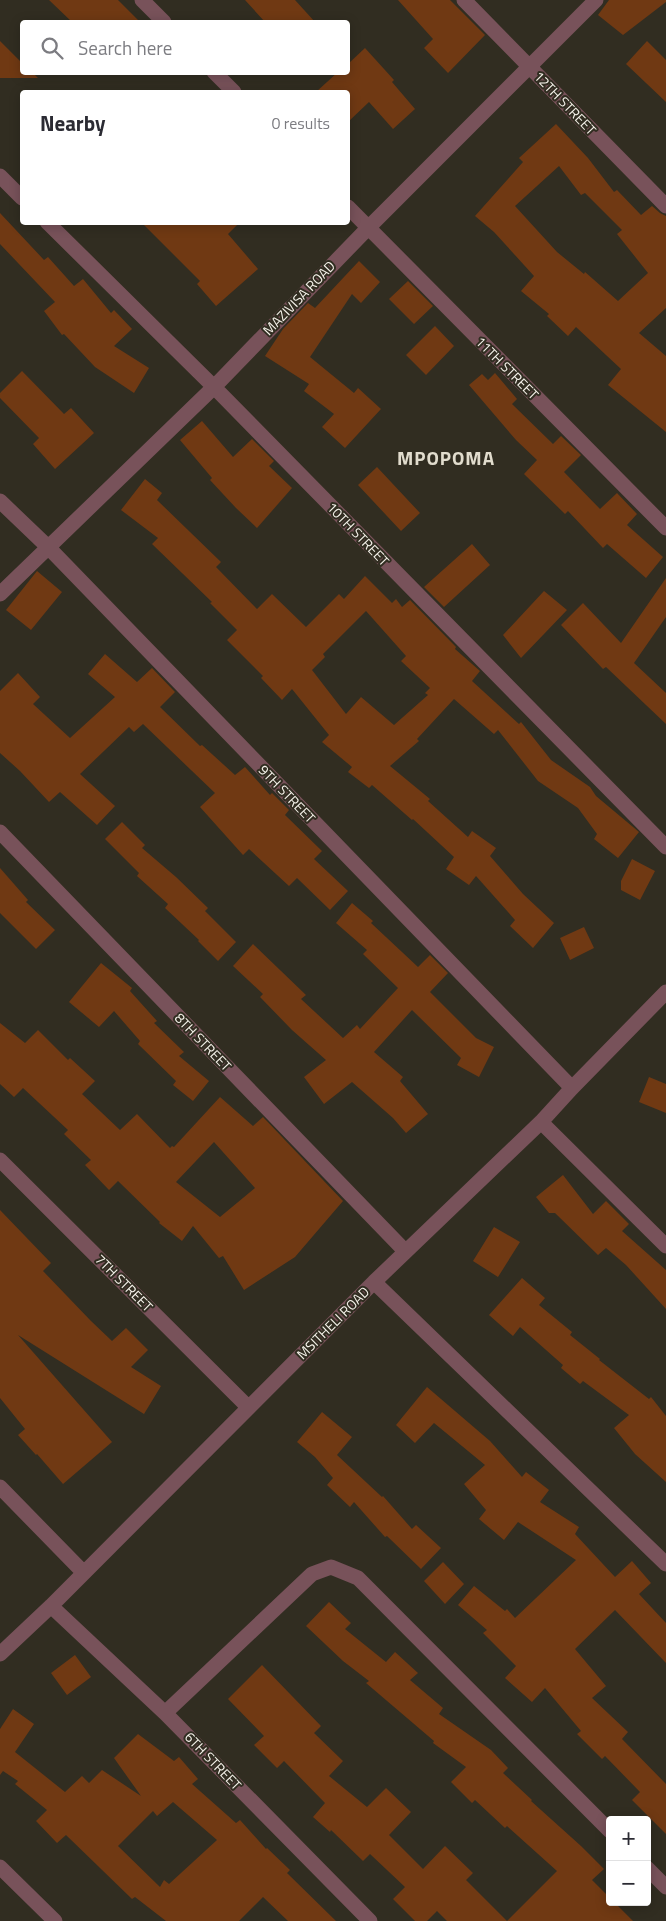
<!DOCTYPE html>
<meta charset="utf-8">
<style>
:root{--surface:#fff;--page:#f7f7f7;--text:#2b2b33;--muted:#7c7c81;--line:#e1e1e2}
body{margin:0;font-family:"Titillium Web",sans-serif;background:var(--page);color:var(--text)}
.controls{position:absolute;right:15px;bottom:15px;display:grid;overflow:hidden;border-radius:5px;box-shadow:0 2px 12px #0003}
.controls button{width:45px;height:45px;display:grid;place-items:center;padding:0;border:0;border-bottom:1px solid var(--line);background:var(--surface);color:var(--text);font:25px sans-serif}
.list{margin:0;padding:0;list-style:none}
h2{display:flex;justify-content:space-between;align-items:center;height:65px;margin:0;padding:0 20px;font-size:21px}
h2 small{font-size:16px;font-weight:400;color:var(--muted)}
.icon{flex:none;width:28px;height:28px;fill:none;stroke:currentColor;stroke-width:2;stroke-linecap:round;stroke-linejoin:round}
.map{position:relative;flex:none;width:666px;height:1921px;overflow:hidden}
.search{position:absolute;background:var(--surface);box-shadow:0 2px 12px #0003;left:20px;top:20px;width:330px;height:55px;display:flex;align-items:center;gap:12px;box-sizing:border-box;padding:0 18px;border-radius:5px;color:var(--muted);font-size:19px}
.panel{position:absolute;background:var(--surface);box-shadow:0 2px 12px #0003;left:20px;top:90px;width:330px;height:135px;border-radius:5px}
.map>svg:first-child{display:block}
.building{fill:#703913;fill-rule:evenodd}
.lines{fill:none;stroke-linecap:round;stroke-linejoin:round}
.street{stroke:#78525a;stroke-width:15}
.labels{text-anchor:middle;stroke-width:4;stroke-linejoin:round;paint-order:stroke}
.street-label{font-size:14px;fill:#f6f3eb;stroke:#312d21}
.district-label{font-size:19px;font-weight:bold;letter-spacing:1px;fill:#e1dccd;stroke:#312d21}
</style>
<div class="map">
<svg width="666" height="1921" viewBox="0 0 666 1921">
<rect width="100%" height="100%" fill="#312d21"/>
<path class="building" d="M 49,0 L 118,0 L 140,22 L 72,22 Z
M 245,0 L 295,0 L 315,22 L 265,22 Z
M 398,0 L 450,0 L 485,35 L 448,73 L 424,48 L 433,39 Z
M 609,0 L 666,0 L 666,2 L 623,35 L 598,15 Z
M 0,41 L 22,63 L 22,72 L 32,72 L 38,78 L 0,78 Z
M 647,41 L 666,60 L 666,102 L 626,64 Z
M 365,48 L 394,80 L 392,82 L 415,109 L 393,129 L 369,102 L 348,122 L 348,92 L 316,92 L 338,72 L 348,72 L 348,64 Z
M 556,124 L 588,158 L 614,192 L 617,190 L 641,215 L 652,206 L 660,213 L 666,216 L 666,308 L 639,333 L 666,356 L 666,432 L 608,385 L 621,369 L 576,327 L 568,336 L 547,316 L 549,314 L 521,291 L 534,276 L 494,232 L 475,216 L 523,162 L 519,158 ZM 559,166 L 581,195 L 585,193 L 622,230 L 617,234 L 648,273 L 618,301 L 585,272 L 584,274 L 557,252 L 515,206 Z
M 0,213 L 44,260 L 48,257 L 74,286 L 83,279 L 111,313 L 114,310 L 132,329 L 114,346 L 149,368 L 134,393 L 95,367 L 64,334 L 62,335 L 44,311 L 55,302 L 0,244 Z
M 141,222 L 240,222 L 228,234 L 258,269 L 216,306 L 197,284 L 200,281 Z
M 359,261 L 380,282 L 361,303 L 352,294 L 310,357 L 354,393 L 358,388 L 381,409 L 345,448 L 322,427 L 334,414 L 304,391 L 309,384 L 265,356 L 283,329 L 308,303 L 315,308 Z
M 408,281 L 433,306 L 414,324 L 389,299 Z
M 435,326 L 454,346 L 426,375 L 406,355 Z
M 22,371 L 64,414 L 71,408 L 94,433 L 55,469 L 33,444 L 39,438 L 0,398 L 0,393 Z
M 495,373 L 517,399 L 512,404 L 553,444 L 561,436 L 581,455 L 564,472 L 600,509 L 617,493 L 637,514 L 627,525 L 663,557 L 646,578 L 607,544 L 603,548 L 568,511 L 565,514 L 524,474 L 537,460 L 516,440 L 469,385 L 482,374 L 488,380 Z
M 202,421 L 233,457 L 252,439 L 274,461 L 269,466 L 292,488 L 257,528 L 236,508 L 210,480 L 212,478 L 180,440 Z
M 377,467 L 420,513 L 401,531 L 358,485 Z
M 145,479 L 162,493 L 157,500 L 221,562 L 216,567 L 257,609 L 272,594 L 306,627 L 339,594 L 344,599 L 365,576 L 392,603 L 396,599 L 402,607 L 410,600 L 456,647 L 455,649 L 480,671 L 472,681 L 519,724 L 521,722 L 551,760 L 590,787 L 596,796 L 639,832 L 618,858 L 594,839 L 597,834 L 578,808 L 538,781 L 498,730 L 494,734 L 454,699 L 417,739 L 419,741 L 390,766 L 430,799 L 428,801 L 468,837 L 472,831 L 496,848 L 490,856 L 523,894 L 554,923 L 533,948 L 510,926 L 515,920 L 476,876 L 469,885 L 446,869 L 454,857 L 413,819 L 412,820 L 372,785 L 369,788 L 348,772 L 352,767 L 322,742 L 329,735 L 292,689 L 282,700 L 261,678 L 263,676 L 227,640 L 237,630 L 210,603 L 212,602 L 152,544 L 158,538 L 121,510 ZM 366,611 L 406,656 L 401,661 L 430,688 L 425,693 L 428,695 L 394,725 L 361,697 L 346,714 L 312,670 L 325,657 L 323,654 Z
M 472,544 L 490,565 L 444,607 L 424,587 Z
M 37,571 L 62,592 L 31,630 L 6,610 Z
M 666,578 L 666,617 L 634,663 L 666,693 L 666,724 L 606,667 L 603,669 L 561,625 L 583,603 L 621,643 Z
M 544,591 L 567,610 L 521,658 L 503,635 Z
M 105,654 L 137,682 L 152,668 L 175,692 L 160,707 L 200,746 L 202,745 L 235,775 L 245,767 L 270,795 L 272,793 L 289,810 L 285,815 L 322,851 L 314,859 L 348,891 L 330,910 L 297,878 L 289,886 L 249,849 L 243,855 L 200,807 L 215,793 L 143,724 L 134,732 L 129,727 L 80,774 L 115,806 L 97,825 L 60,792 L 49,802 L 20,771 L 0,753 L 0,691 L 18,673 L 40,697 L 33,704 L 70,738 L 115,697 L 88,674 Z
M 122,822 L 145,845 L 142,848 L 176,877 L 208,908 L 205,911 L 236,942 L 218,961 L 198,941 L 199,940 L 165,908 L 168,904 L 137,876 L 139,873 L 105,839 Z
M 632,859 L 655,871 L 640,900 L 621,890 L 621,881 Z
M 0,868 L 28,900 L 26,902 L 55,930 L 36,949 L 0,913 Z
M 352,903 L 373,921 L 371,923 L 418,967 L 430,955 L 448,973 L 430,992 L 476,1038 L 494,1047 L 479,1077 L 457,1065 L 461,1058 L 412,1010 L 374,1052 L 403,1077 L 400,1081 L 428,1114 L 406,1133 L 393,1118 L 352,1082 L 324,1104 L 304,1077 L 326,1060 L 292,1030 L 260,997 L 263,994 L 233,966 L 253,944 L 306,995 L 301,999 L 343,1038 L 357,1025 L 360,1029 L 398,988 L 363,954 L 367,950 L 336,923 Z
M 584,927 L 594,948 L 570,960 L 560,938 Z
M 101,963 L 132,988 L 130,991 L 157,1021 L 154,1023 L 184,1052 L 179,1056 L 209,1081 L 193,1101 L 173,1085 L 176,1081 L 138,1044 L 140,1041 L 114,1011 L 99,1027 L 69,1002 Z
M 0,1023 L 25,1043 L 38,1030 L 68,1060 L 70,1058 L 95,1081 L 82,1094 L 120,1130 L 137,1114 L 170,1148 L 172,1146 L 174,1147 L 220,1097 L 253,1126 L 263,1117 L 343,1201 L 295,1257 L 244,1290 L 223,1256 L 219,1258 L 193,1226 L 182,1241 L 159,1223 L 160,1222 L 118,1181 L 109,1190 L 85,1165 L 91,1160 L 64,1134 L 68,1130 L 23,1088 L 14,1097 L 0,1084 ZM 214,1142 L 255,1188 L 220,1217 L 176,1182 Z
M 649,1077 L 666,1084 L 666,1113 L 639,1102 Z
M 563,1175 L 593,1214 L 606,1201 L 629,1224 L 622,1231 L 666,1270 L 666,1309 L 626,1265 L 606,1248 L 598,1255 L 555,1213 L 549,1213 L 536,1197 Z
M 0,1210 L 51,1263 L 43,1271 L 91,1321 L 112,1341 L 126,1328 L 148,1350 L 131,1367 L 161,1386 L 144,1414 L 18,1335 L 112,1442 L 63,1484 L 37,1454 L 36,1455 L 18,1435 L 25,1429 L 0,1398 Z
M 494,1227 L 520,1242 L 498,1277 L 473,1261 Z
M 522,1278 L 545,1298 L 539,1305 L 572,1332 L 570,1335 L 600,1359 L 599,1360 L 649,1399 L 651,1397 L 666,1416 L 666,1482 L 635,1454 L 614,1428 L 629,1415 L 583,1381 L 580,1384 L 561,1368 L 563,1365 L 520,1327 L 513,1336 L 489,1315 Z
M 427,1387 L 490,1441 L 522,1477 L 526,1472 L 549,1490 L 540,1502 L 579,1527 L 575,1534 L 615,1577 L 632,1561 L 651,1583 L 639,1594 L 666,1623 L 666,1663 L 615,1610 L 575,1649 L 606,1686 L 592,1698 L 628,1732 L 622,1739 L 666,1784 L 666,1834 L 632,1800 L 640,1792 L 605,1756 L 602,1759 L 577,1734 L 581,1731 L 545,1688 L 532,1702 L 505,1678 L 516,1666 L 483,1633 L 487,1630 L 458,1605 L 474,1586 L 505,1611 L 507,1609 L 515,1618 L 576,1560 L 518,1522 L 504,1540 L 479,1519 L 486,1510 L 464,1484 L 485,1465 L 434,1423 L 415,1443 L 396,1425 Z
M 322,1412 L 352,1437 L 337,1455 L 382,1497 L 383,1496 L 412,1529 L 416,1525 L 441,1548 L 421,1569 L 387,1536 L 385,1537 L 354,1502 L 350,1507 L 327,1485 L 333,1478 L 315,1457 L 297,1442 Z
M 443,1562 L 464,1584 L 445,1604 L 424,1581 Z
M 329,1602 L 351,1623 L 345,1629 L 386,1662 L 395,1652 L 418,1673 L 410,1680 L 443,1708 L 439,1714 L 491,1750 L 508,1768 L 503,1773 L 532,1800 L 531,1801 L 581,1846 L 604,1869 L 592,1880 L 610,1898 L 610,1902 L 614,1902 L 633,1921 L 447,1921 L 437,1911 L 427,1921 L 415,1921 L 393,1899 L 405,1887 L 370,1854 L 363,1861 L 331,1830 L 330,1832 L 313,1817 L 325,1803 L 284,1761 L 277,1768 L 254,1745 L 264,1736 L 228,1699 L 262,1665 L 321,1726 L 314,1733 L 343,1761 L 329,1776 L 367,1807 L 386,1788 L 411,1812 L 389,1835 L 423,1869 L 445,1846 L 473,1873 L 466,1880 L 507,1921 L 557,1871 L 507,1826 L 505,1828 L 475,1800 L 472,1803 L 451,1782 L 466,1767 L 433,1743 L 434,1741 L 366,1683 L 369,1681 L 343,1661 L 306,1626 Z
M 75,1655 L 91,1677 L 67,1695 L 51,1673 Z
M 13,1709 L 34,1724 L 15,1752 L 65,1792 L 82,1776 L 89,1783 L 102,1770 L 141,1796 L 114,1758 L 138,1734 L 174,1761 L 179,1757 L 198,1779 L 192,1784 L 236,1823 L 240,1820 L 266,1849 L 267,1848 L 290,1870 L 287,1873 L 336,1921 L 288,1921 L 263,1897 L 239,1921 L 166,1921 L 135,1897 L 132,1899 L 66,1835 L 57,1843 L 36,1821 L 47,1810 L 15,1784 L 18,1781 L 3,1771 L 0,1775 L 0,1729 ZM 173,1802 L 217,1840 L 169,1884 L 164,1880 L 160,1887 L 118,1846 L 153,1811 L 157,1816 Z"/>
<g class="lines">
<path class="street" d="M 142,0 L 164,22
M 464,0 L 666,206
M 214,72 L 234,92
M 0,176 L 22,198
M 348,207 L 666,528
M 47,222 L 214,387 L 666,847
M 0,501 L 48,547 L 572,1088
M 0,594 L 214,387 L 368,228 L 596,0
M 0,832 L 405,1251
M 541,1122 L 666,1246
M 0,1160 L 248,1407
M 374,1282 L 666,1564
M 0,1487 L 84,1573
M 51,1606 L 165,1713 L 370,1921
M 0,1654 L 51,1606 L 374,1282 L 541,1122 L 572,1088 L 666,992
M 165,1713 L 312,1574 L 331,1567 L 358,1578 L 610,1831
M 0,1867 L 55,1921
M 647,1868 L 666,1887"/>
</g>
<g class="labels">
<g class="street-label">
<text transform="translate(565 103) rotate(46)" y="5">12TH STREET</text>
<text transform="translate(299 298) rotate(-46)" y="5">MAZIVISA ROAD</text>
<text transform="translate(507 368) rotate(45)" y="5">11TH STREET</text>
<text transform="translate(358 534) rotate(46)" y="5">10TH STREET</text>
<text transform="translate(287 794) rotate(46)" y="5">9TH STREET</text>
<text transform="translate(203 1042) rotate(46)" y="5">8TH STREET</text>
<text transform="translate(124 1283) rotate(45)" y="5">7TH STREET</text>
<text transform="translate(333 1323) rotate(-45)" y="5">MSITHELI ROAD</text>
<text transform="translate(213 1761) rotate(46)" y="5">6TH STREET</text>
</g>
<g class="district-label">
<text x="446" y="465">MPOPOMA</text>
</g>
</g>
</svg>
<div class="controls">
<button>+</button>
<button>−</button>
</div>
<div class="search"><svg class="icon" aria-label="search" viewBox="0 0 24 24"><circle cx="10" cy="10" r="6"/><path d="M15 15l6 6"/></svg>Search here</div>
<section class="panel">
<h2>Nearby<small>0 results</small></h2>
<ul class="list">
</ul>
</section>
</div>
